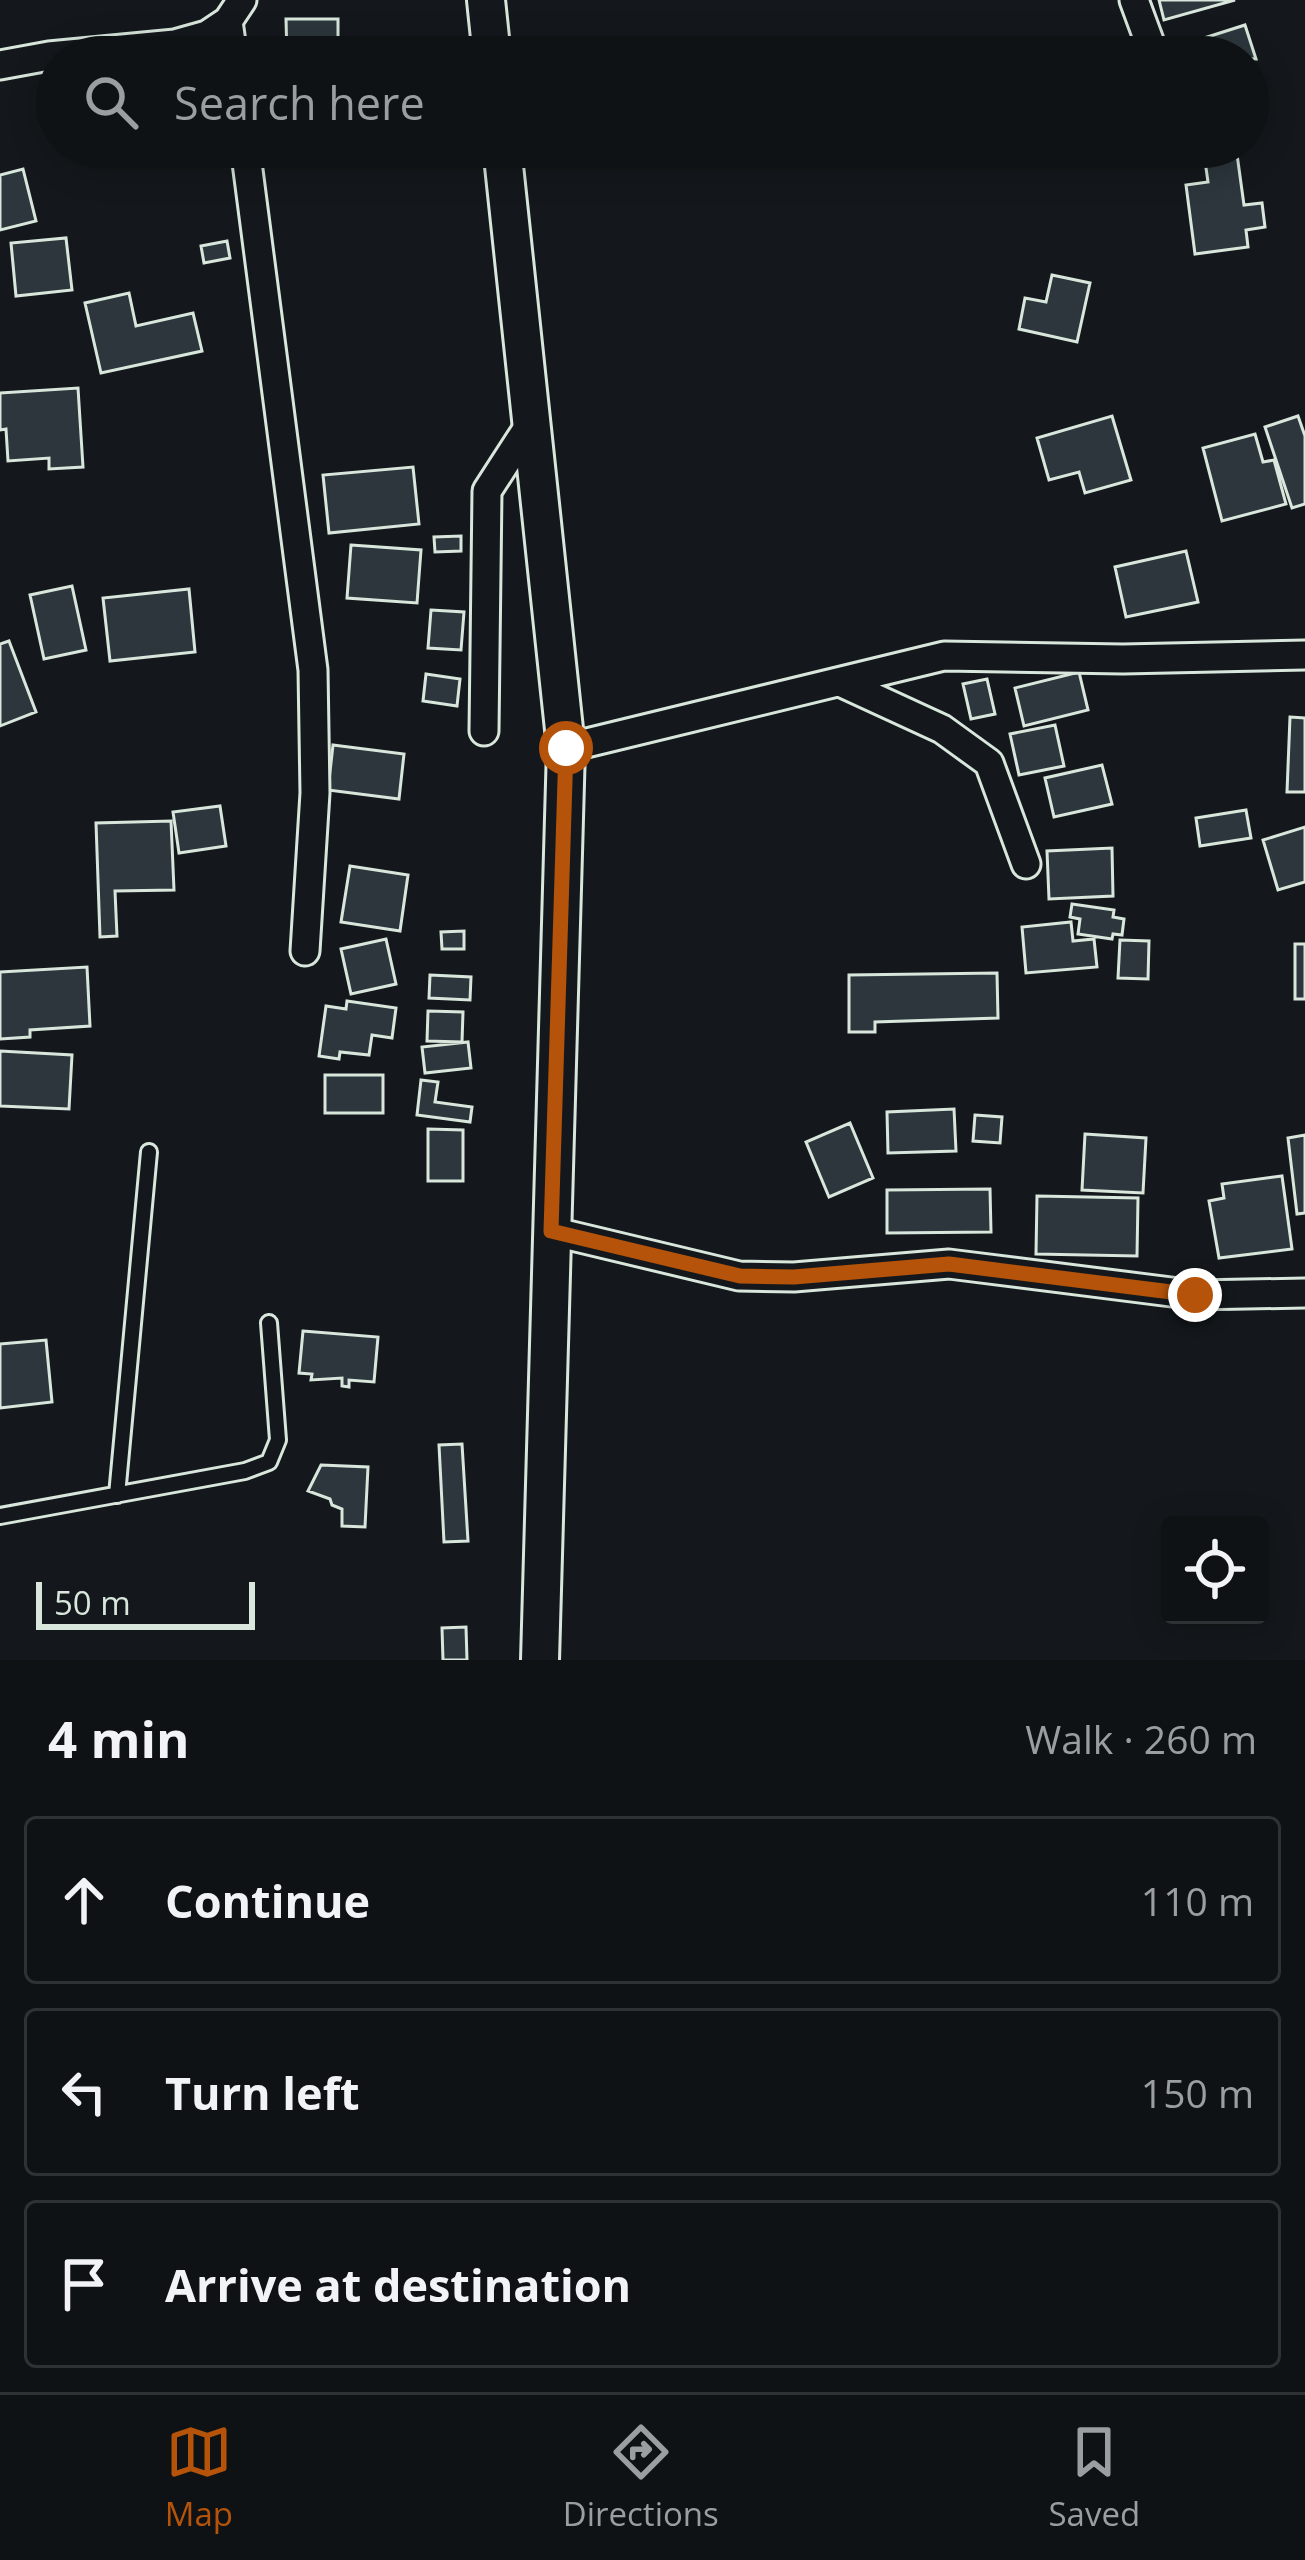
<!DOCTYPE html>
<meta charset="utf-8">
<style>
:root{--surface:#0f1215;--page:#181b1e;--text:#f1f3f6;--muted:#9b9ea0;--line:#2f3234;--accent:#b45309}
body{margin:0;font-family:"Open Sans",sans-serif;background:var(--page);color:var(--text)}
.controls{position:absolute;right:36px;bottom:36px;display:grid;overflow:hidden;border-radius:12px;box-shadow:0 6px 30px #0003}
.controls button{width:108px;height:108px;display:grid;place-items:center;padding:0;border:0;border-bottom:3px solid var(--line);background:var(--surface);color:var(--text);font:60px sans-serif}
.scale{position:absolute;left:36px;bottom:30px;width:219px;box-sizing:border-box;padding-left:12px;border:6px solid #d8e6dc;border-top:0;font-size:33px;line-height:42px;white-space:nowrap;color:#d8e6dc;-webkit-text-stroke:9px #14181c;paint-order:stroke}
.stop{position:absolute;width:36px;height:36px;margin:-27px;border:9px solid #b45309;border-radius:50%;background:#fff}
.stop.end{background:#b45309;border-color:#fff;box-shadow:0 3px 12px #0008}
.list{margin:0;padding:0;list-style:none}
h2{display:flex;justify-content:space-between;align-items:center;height:156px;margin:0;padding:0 48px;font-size:51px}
h2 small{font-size:39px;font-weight:400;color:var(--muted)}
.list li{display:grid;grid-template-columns:78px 1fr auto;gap:36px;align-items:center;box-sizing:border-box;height:168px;margin:0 24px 24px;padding:0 24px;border:3px solid var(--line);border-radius:12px}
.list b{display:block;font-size:45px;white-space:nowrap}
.list em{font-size:39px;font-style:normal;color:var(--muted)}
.icon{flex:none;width:66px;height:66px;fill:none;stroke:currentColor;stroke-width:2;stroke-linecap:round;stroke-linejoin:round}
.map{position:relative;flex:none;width:1305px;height:1660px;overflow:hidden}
.search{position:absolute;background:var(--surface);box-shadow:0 6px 30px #0003;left:36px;right:36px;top:36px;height:132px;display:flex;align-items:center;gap:30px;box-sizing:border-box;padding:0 42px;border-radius:66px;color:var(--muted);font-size:45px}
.sheet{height:732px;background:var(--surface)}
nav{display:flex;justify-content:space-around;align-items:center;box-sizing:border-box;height:168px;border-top:3px solid var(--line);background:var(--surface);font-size:33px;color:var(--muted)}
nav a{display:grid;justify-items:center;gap:6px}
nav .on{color:var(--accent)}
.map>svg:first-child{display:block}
.building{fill:#2c363c;stroke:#d8e6dc;stroke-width:3}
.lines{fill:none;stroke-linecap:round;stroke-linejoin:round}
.lane-casing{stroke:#d8e6dc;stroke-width:20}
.street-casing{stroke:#d8e6dc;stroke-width:33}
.secondary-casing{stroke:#d8e6dc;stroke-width:42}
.lane{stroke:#14181c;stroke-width:14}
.street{stroke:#14181c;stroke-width:27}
.secondary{stroke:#14181c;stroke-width:36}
.route{stroke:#b45309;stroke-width:15}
</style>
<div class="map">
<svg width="1305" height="1660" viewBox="0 0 1305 1660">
<rect width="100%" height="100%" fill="#14181c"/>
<path class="building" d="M 1159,0 L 1235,0 L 1164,20 Z
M 286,19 L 338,19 L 338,57 L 287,57 Z
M 1245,25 L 1256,59 L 1183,57 L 1179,46 Z
M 1130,38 L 1135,57 L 1085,57 L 1083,50 Z
M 1203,147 L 1236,147 L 1244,205 L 1262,203 L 1265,227 L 1246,230 L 1248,247 L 1195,254 L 1186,185 L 1208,182 Z
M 23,169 L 36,221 L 0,230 L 0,175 Z
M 66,238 L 72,290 L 16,296 L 11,243 Z
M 227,241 L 230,258 L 204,263 L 201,246 Z
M 1052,275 L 1090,283 L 1077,342 L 1019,329 L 1025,298 L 1046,302 Z
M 129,293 L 136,326 L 193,313 L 202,351 L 101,373 L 85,303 Z
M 78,388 L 83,467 L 49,469 L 49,458 L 8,461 L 6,429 L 0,430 L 0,393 Z
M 1112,416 L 1131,480 L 1085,493 L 1079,472 L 1049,480 L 1037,438 Z
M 1298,416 L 1305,436 L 1305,504 L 1292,508 L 1265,427 Z
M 1255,434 L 1263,462 L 1274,460 L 1286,504 L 1222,521 L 1203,448 Z
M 413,467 L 419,524 L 329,533 L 323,475 Z
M 461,536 L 461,551 L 435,552 L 434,537 Z
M 351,545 L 421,550 L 417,603 L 347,598 Z
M 1186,551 L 1198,602 L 1126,617 L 1115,567 Z
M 72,586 L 86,650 L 44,659 L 30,595 Z
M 189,589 L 195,652 L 110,661 L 103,598 Z
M 431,610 L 464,612 L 461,650 L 428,648 Z
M 9,641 L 36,712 L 0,726 L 0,644 Z
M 1079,672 L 1088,710 L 1024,726 L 1015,688 Z
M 426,674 L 460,679 L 457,706 L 423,701 Z
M 987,679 L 995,714 L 971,719 L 963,684 Z
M 1290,717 L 1305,718 L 1305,792 L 1287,792 Z
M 1055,725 L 1064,766 L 1019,775 L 1010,734 Z
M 333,745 L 404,754 L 399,799 L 328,790 Z
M 1102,765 L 1112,804 L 1054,817 L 1045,778 Z
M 220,806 L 226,846 L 179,853 L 173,812 Z
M 1246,810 L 1251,838 L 1200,846 L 1196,818 Z
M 171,821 L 174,890 L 115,891 L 117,936 L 100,937 L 96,823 Z
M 1305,827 L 1305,882 L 1278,890 L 1263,840 Z
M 1112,848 L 1113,896 L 1049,899 L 1047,851 Z
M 350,866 L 408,875 L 400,931 L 341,922 Z
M 1072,904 L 1114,910 L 1113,917 L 1124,919 L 1122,935 L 1113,934 L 1112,939 L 1078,934 L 1080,919 L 1070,917 Z
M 1071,922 L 1073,941 L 1094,939 L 1097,967 L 1026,973 L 1022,927 Z
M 464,931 L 464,949 L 442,949 L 441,932 Z
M 386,939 L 396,984 L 351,994 L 341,949 Z
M 1120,940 L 1149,941 L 1148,979 L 1118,978 Z
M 1295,944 L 1305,944 L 1305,999 L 1295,999 Z
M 87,967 L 90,1026 L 30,1030 L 30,1037 L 0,1039 L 0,972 Z
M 997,973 L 998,1018 L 875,1022 L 875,1032 L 849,1032 L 849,975 Z
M 430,975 L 471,977 L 470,1000 L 429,998 Z
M 347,1001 L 396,1008 L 392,1038 L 372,1035 L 369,1055 L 340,1052 L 339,1059 L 319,1056 L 326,1006 L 346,1009 Z
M 428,1011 L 463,1012 L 462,1042 L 427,1041 Z
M 468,1042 L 471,1068 L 425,1073 L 422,1047 Z
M 0,1051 L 72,1055 L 69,1109 L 0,1106 Z
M 325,1075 L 383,1075 L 383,1113 L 325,1113 Z
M 421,1080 L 438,1082 L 435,1102 L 472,1107 L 470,1122 L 417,1115 Z
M 954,1109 L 956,1151 L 888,1153 L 887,1112 Z
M 975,1115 L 1002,1117 L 1000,1143 L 973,1141 Z
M 850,1123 L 873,1178 L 829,1197 L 806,1142 Z
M 428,1129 L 463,1130 L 463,1181 L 428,1181 Z
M 1085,1134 L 1146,1138 L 1143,1193 L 1082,1190 Z
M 1305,1135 L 1305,1213 L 1297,1214 L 1288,1138 Z
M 1282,1176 L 1292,1249 L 1219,1258 L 1209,1201 L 1224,1198 L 1222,1184 Z
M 990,1189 L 991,1232 L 887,1233 L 887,1190 Z
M 1037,1196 L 1138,1198 L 1137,1256 L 1036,1254 Z
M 303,1331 L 378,1337 L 374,1382 L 349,1380 L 349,1387 L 342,1386 L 342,1378 L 311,1380 L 312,1374 L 299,1373 Z
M 46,1340 L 52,1402 L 0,1408 L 0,1344 Z
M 462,1444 L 468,1541 L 444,1542 L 439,1445 Z
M 321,1465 L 368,1467 L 365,1527 L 342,1526 L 342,1509 L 332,1505 L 330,1499 L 308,1491 Z
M 466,1627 L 467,1660 L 443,1660 L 442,1628 Z"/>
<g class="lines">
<g class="lane-casing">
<path id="lane" d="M 117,1495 L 149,1152
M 0,1516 L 245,1471 L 269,1462 L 278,1440 L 269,1323"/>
</g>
<g class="street-casing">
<path id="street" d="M 1134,0 L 1155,57
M 228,21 L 233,57
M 0,65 L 49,56 L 175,44 L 207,35 L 228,21 L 242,0
M 245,147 L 313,670 L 315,793 L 305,951
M 840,682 L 942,729 L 989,763 L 1026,864
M 484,731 L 487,491 L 531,423
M 566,748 L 944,656 L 1123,659 L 1305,655
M 551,1231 L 739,1276 L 794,1277 L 949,1264 L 1195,1295 L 1305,1293"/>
</g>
<g class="secondary-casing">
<path id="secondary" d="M 486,0 L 492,57
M 502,147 L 566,748 L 540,1660"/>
</g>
<use href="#lane" class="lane"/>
<use href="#street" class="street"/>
<use href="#secondary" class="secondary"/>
</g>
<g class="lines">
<path class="route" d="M 566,748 L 551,1231 L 740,1276 L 794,1277 L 949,1264 L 1195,1295"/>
</g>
</svg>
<div class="controls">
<button><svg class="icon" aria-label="locate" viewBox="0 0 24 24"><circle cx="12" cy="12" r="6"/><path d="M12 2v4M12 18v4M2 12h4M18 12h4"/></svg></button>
</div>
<div class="scale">50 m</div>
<div class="stop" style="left:566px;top:748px"></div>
<div class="stop end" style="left:1195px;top:1295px"></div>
<div class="search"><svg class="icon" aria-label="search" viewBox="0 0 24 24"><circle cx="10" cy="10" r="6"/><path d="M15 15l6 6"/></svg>Search here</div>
</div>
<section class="sheet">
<h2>4 min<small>Walk · 260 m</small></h2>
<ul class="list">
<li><svg class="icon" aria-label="ahead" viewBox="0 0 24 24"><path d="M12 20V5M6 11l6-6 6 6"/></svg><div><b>Continue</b></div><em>110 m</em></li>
<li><svg class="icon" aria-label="left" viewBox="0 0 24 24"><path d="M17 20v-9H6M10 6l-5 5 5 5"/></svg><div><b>Turn left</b></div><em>150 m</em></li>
<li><svg class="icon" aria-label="arrive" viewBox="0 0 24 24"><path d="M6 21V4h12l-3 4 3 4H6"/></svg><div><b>Arrive at destination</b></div></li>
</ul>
</section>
<nav>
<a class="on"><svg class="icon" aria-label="map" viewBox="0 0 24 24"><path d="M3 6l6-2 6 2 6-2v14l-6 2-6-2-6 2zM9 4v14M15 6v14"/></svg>Map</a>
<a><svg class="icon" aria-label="directions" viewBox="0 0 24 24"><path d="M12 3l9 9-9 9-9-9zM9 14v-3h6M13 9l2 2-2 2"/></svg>Directions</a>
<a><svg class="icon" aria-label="saved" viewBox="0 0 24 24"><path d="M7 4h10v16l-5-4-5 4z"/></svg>Saved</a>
</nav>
